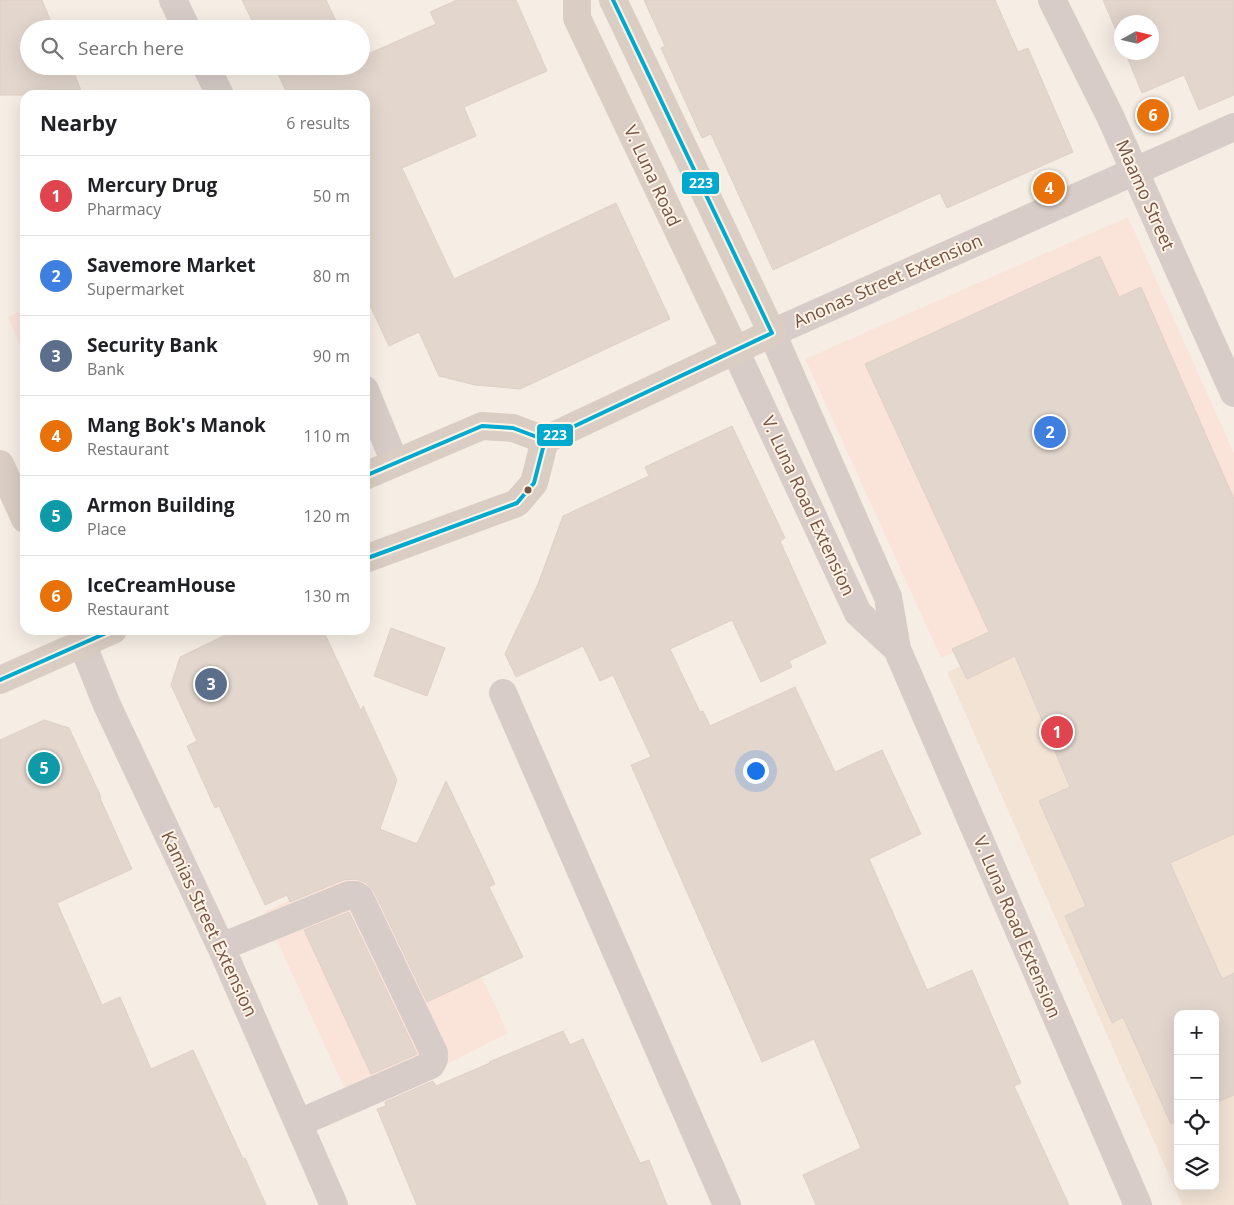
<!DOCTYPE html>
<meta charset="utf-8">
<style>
:root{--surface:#fff;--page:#f2f2f2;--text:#202124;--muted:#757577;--line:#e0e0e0;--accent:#2563eb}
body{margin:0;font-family:"Open Sans",sans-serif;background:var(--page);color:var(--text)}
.controls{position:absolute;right:15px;bottom:15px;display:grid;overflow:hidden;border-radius:10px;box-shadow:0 5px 20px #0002}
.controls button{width:45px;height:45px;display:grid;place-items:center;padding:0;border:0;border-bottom:1px solid var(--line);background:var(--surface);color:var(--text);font:25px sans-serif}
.compass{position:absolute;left:1114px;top:15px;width:45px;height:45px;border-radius:50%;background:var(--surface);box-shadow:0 5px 20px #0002;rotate:82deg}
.you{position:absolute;left:755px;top:770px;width:18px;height:18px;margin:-12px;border:4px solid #fff;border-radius:50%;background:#1a73e8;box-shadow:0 0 0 8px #1a73e833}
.badge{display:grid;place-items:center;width:32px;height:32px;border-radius:50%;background:var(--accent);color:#fff;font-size:16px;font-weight:700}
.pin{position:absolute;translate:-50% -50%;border:2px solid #fff;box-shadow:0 1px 5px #0006}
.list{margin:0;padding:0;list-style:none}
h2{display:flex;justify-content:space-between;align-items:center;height:65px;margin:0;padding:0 20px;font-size:21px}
h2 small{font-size:16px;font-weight:400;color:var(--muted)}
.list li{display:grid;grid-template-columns:32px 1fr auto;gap:15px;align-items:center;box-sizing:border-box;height:80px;padding:0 20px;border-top:1px solid var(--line)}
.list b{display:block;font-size:19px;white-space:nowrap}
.list p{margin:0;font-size:16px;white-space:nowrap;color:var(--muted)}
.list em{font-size:16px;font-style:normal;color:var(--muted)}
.icon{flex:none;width:28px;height:28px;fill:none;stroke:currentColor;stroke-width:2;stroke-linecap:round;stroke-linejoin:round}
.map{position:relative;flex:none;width:1234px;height:1205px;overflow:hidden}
.search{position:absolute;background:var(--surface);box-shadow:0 5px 20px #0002;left:20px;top:20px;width:350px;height:55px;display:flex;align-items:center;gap:12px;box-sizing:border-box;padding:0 18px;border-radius:28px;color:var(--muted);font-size:19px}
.panel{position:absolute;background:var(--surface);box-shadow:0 5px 20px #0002;left:20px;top:90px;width:350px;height:545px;border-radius:15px}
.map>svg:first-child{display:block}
.residential{fill:#f2e3d5;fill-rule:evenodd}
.commercial{fill:#fae4da}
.building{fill:#e2d6cd;stroke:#dfd0c7}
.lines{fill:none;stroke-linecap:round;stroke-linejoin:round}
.minor{stroke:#d7ccc8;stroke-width:28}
.major{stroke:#dacec4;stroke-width:28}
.bus-1-casing{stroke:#fff3e5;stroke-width:8}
.bus-1{stroke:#00a9ce;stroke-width:4}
.bus-dot{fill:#735346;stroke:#fff3e5;stroke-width:2}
.labels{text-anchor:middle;stroke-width:4;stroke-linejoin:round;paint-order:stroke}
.street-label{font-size:18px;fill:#735346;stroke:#fff3e5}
.line-badge{stroke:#fff3e5;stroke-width:2}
.badge-label{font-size:14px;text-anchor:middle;font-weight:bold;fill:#fff}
</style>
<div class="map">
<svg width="1234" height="1205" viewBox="0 0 1234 1205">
<rect width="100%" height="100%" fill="#f6eee5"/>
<path class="residential" d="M 1234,548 L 1234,1205 L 1182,1205 L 947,672 ZM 1178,1014 L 1215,1014 L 1215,1186 L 1178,1186 Z"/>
<path class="commercial" d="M 1128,217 L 1234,453 L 1234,531 L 941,658 L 805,359 Z
M 25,309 L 25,358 L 8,317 Z
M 418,841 L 508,1033 L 355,1112 L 264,912 Z"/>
<path class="building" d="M 0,0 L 42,0 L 54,29 L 29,29 L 29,66 L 71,66 L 83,95 L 0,95 Z
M 242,0 L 326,0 L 340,29 L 256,29 Z
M 457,0 L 516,0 L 547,71 L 464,107 L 476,136 L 402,168 L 454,279 L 616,203 L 670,319 L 520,389 L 475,385 L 439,376 L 419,332 L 389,346 L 365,295 L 365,95 L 288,95 L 274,66 L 361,66 L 361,57 L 436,24 L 430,12 Z
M 644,0 L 995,0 L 1018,52 L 1028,48 L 1073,152 L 947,208 L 940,193 L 773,270 L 711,134 L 702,138 L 661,48 L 665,46 Z
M 1103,0 L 1234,0 L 1234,95 L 1199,110 L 1184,75 L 1142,93 L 1125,52 L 1152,52 L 1152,22 L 1122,22 L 1122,44 Z
M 1100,256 L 1119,297 L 1141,287 L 1234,499 L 1234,834 L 1170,863 L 1222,979 L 1234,973 L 1234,1095 L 1215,1103 L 1215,1014 L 1178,1014 L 1178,1120 L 1171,1124 L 1123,1017 L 1112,1023 L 1065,916 L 1086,906 L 1039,801 L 1070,787 L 1015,656 L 967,679 L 952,649 L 989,632 L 865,364 Z
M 732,426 L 785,538 L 780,541 L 826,643 L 789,661 L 792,667 L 761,682 L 732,620 L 670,649 L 700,712 L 703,711 L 710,726 L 795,687 L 835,772 L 882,750 L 921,834 L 869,859 L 927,990 L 972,970 L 1021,1083 L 1014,1086 L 1069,1205 L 816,1205 L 803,1175 L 861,1148 L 814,1039 L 762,1062 L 631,765 L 651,757 L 613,675 L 600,681 L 583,646 L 516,677 L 505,654 L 538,584 L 563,516 L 649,476 L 645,467 Z
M 391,628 L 445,648 L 427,696 L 374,676 Z
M 236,630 L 323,630 L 361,711 L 363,706 L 397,780 L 380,829 L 417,844 L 446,781 L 495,884 L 489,887 L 523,957 L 427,1002 L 374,891 L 365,882 L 356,879 L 343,880 L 290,902 L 287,895 L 265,905 L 219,806 L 215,808 L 187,746 L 197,741 L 171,685 L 180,657 Z
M 44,720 L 69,728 L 101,797 L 100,798 L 132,869 L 57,903 L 102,1005 L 120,997 L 151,1069 L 193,1050 L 243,1159 L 245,1158 L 266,1205 L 0,1205 L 0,740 Z
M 349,912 L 417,1054 L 371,1074 L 304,930 Z
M 563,1031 L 570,1045 L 583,1039 L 640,1163 L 649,1160 L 667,1205 L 417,1205 L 377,1109 L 386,1106 L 385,1102 L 433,1081 L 436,1086 L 490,1063 L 489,1062 Z"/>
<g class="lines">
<path class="minor" d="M 173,0 L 187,29
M 1052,0 L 1110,116 L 1234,393
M 206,66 L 220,95
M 735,350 L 858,613 L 897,649
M 365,390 L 395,463
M 82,643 L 107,705 L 221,947 L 334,1205
M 503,693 L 727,1205
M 221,947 L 349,895 L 356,895 L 360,898 L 434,1053 L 434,1059 L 431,1065 L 299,1123
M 1138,1205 L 897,649 L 888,597 L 772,333 L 1234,127"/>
<path class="major" d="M 577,0 L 577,18 L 735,350
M 0,464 L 25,519
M 365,476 L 482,426 L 513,428 L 545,440 L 772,333 L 613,0
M 365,559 L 517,503 L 534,483 L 545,440
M 0,680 L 113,630"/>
<g class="bus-1-casing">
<path id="bus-1" d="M 365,476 L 482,426 L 513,428 L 545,440 L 772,333 L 613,0
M 365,559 L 517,503 L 534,483 L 545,440
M 0,680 L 113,630"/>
</g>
<use href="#bus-1" class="bus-1"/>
</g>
<circle class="bus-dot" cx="528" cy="490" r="4.5"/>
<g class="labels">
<g class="street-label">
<text transform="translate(652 176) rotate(65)" y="6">V. Luna Road</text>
<text transform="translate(1145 195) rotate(66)" y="6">Maamo Street</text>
<text transform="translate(888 281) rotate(-24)" y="6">Anonas Street Extension</text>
<text transform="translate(808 506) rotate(65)" y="6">V. Luna Road Extension</text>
<text transform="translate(209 924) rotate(65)" y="6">Kamias Street Extension</text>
<text transform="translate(1017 927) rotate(67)" y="6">V. Luna Road Extension</text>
</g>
</g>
<g class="line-badge">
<rect x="681" y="171" width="39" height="24" rx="5" fill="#00a9ce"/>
<rect x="536" y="423" width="38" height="24" rx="5" fill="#00a9ce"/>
</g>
<g class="badge-label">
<text x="701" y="188">223</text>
<text x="555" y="440">223</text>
</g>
</svg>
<div class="controls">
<button>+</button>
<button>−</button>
<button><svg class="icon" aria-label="locate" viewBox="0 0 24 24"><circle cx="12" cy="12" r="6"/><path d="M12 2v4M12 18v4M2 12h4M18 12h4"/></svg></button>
<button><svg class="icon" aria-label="layers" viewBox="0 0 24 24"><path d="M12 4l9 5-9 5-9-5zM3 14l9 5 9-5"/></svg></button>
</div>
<svg class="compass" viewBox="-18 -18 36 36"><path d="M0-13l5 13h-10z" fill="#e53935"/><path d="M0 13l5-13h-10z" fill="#757577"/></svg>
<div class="you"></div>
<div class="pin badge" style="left:1057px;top:732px;background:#e0444e">1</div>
<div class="pin badge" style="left:1050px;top:432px;background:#3f7fe0">2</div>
<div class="pin badge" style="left:211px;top:684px;background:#5c6f8a">3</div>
<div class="pin badge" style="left:1049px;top:188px;background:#e8710a">4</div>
<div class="pin badge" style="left:44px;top:768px;background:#0f9aa8">5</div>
<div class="pin badge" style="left:1153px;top:115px;background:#e8710a">6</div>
<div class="search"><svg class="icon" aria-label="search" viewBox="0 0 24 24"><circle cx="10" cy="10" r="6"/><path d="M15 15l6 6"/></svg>Search here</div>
<section class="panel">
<h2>Nearby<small>6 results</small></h2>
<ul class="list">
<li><span class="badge" style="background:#e0444e">1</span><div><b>Mercury Drug</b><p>Pharmacy</p></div><em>50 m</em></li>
<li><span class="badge" style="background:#3f7fe0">2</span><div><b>Savemore Market</b><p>Supermarket</p></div><em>80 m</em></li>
<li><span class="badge" style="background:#5c6f8a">3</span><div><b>Security Bank</b><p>Bank</p></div><em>90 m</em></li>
<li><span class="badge" style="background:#e8710a">4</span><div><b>Mang Bok's Manok</b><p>Restaurant</p></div><em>110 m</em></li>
<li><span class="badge" style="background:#0f9aa8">5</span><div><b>Armon Building</b><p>Place</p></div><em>120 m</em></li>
<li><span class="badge" style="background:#e8710a">6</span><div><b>IceCreamHouse</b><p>Restaurant</p></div><em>130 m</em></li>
</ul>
</section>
</div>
